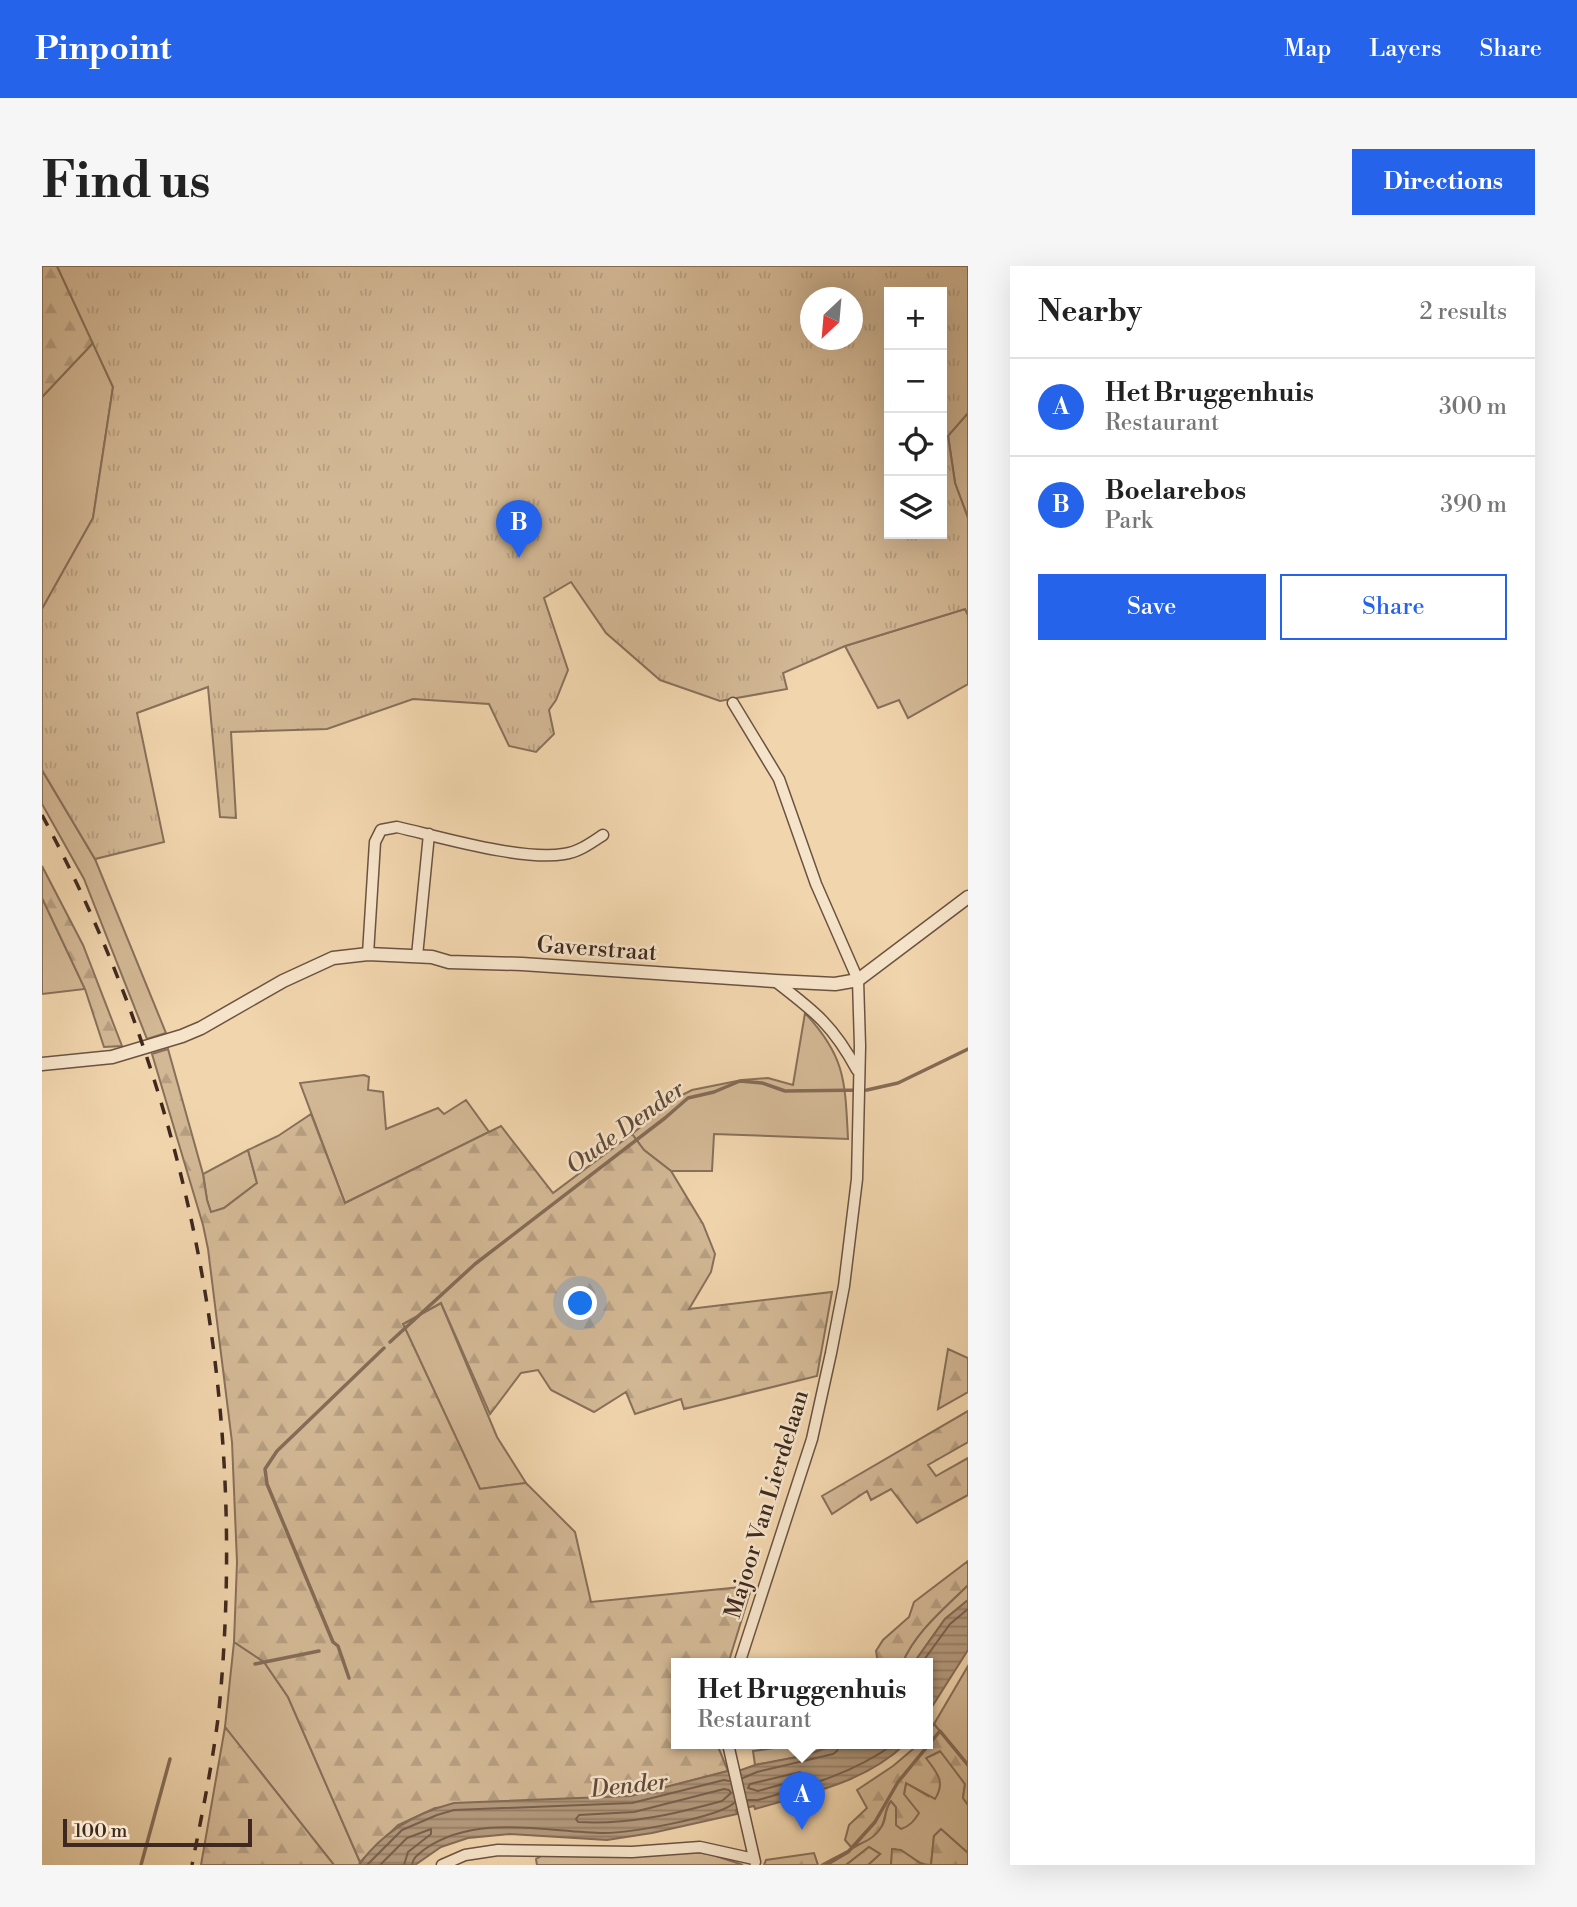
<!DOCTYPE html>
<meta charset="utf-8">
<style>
:root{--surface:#fff;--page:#f6f6f6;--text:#222;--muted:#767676;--line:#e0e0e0;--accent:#2563eb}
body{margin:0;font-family:"Libre Bodoni",serif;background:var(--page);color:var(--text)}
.controls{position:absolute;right:21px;top:21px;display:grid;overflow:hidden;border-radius:0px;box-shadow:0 7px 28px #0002}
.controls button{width:63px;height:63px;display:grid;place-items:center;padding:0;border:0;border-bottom:2px solid var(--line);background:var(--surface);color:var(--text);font:35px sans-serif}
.compass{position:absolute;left:758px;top:21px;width:63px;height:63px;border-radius:50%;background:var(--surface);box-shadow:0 7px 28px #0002;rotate:206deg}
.scale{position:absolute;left:21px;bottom:18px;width:189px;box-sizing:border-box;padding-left:7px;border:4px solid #3e281f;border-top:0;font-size:19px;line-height:24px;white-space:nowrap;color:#3e281f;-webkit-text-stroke:5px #f6e4ca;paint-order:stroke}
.you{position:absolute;left:539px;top:1038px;width:24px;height:24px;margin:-18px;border:5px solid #fff;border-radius:50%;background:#1a73e8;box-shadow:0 0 0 10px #1a73e833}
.badge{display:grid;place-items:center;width:46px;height:46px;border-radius:50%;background:var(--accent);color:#fff;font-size:23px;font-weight:700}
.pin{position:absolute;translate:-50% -58px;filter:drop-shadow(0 2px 4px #0008)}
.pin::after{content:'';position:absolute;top:37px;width:24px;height:21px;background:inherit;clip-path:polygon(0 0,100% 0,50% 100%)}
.popup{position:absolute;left:629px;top:1392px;width:262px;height:91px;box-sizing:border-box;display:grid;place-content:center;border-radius:0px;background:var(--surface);filter:drop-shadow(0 2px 5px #0005);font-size:23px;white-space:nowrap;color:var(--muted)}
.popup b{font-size:26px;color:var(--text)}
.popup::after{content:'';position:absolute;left:50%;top:100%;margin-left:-14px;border:14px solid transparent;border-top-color:var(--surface)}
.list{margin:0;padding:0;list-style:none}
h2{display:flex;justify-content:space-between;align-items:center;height:91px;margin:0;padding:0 28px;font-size:30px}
h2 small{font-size:23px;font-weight:400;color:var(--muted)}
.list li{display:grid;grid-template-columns:46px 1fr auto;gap:21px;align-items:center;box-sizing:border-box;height:98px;padding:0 28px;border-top:2px solid var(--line)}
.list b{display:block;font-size:26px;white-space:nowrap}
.list p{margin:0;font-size:23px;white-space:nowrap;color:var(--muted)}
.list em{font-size:23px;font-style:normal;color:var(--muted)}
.actions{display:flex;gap:14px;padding:21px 28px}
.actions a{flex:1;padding:16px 0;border:2px solid var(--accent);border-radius:0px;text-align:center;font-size:24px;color:var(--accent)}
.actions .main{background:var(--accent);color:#fff}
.icon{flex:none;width:38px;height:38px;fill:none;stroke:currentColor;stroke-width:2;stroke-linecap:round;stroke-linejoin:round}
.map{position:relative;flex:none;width:926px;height:1599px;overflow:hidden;border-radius:0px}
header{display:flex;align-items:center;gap:42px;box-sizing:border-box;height:98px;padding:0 35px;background:var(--accent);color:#fff}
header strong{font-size:33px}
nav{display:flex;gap:38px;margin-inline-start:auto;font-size:24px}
.intro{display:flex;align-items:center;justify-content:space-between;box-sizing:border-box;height:168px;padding:0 42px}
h1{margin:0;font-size:49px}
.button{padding:18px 32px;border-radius:0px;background:var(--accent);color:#fff;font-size:24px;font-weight:700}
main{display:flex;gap:42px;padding:0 42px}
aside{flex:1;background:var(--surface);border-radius:0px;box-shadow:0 7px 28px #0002}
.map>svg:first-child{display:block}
.grass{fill:#d3b895;stroke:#88705a;stroke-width:2}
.forest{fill:url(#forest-firs);stroke:#88705a;stroke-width:2}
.park{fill:url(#park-tufts);stroke:#88705a;stroke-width:2;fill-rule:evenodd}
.water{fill:url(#water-rules);stroke:#856c57;stroke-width:2}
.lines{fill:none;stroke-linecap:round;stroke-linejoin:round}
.shore{stroke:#79614e;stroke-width:2}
.stream{stroke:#856c57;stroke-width:3.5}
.minor-casing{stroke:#6b5342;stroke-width:13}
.tertiary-casing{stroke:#6b5342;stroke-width:15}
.minor{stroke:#f6e4ca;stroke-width:10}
.tertiary{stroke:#f6e4ca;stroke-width:12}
.rail{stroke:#3e281f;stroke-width:3.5;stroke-dasharray:12 12;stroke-linecap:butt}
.labels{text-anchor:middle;stroke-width:5;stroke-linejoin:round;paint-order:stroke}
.street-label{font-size:23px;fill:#3e281f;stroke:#f6e4ca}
.water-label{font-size:24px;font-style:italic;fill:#614a3b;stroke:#f6e4ca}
</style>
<header>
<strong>Pinpoint</strong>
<nav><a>Map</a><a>Layers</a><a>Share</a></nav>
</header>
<div class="intro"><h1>Find us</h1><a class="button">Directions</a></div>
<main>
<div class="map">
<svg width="926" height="1599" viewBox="0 0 926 1599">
<defs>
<pattern id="forest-firs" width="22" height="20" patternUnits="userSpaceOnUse" patternTransform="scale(1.75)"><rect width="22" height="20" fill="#d3b895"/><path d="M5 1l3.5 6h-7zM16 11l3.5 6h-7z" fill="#b69e80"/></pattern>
<pattern id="park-tufts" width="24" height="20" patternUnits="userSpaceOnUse" patternTransform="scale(1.75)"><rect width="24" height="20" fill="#d3b895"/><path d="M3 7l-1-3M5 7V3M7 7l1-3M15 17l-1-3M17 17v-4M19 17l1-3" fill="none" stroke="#b69e80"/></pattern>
<pattern id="water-rules" width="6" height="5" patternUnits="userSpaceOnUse" patternTransform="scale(1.75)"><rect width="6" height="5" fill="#b49a7d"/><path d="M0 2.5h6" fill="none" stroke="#947e66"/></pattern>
</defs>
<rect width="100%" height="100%" fill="#f1d5ad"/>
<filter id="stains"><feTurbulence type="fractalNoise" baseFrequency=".00286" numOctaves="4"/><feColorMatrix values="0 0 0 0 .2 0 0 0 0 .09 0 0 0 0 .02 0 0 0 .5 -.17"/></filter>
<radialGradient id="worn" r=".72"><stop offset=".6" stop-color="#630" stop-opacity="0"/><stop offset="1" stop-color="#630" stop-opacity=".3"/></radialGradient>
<path class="grass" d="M 51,77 L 71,121 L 51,252 L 0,343 L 0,131 Z
M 926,147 L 926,252 L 913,217 L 906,169 Z
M 923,343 L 926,349 L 926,418 L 866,452 L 857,434 L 836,442 L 803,380 Z
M 0,504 L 53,593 L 124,767 L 105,773 L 42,613 L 0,538 Z
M 0,632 L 43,723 L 0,728 Z
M 763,747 C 804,791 803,816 806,873 L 672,868 L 670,905 L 629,905 L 602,884 L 590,868 L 634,832 L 650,824 L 700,814 L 726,812 L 751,819 Z
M 322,809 L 327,811 L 326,824 L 341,826 L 344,863 L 396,842 L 402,848 L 424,834 L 447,866 L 303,937 L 258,817 Z
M 206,884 L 215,917 L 182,942 L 169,947 L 165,934 L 161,908 Z
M 399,1037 L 455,1171 L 484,1217 L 438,1223 L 361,1058 Z
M 926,1319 L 926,1334 L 903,1353 L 871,1398 L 860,1398 C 873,1366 902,1343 926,1319 Z
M 192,1376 L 222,1396 L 246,1431 L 318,1596 L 317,1599 L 292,1599 L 183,1461 Z
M 926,1400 L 926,1500 L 892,1458 Z
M 760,1478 L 795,1478 L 765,1489 L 713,1499 L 711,1485 Z
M 899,1485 L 923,1518 L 921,1532 L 926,1539 L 926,1587 L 899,1563 L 892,1570 L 889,1599 C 873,1599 865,1585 851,1583 L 849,1599 L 826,1599 L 838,1588 L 827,1581 L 804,1599 L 779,1599 C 795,1590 831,1574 840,1560 C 845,1552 842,1543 849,1535 L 854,1541 L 862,1528 L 864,1517 L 886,1530 L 884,1492 Z
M 644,1585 L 668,1588 L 701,1599 L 495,1599 L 494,1593 L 501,1589 L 556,1591 Z"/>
<path class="forest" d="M 0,0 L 15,0 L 51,77 L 0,131 Z
M 0,600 L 41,679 L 80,780 L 62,781 L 43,723 L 0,632 Z
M 126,783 L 161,908 L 165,934 L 169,946 L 182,942 L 215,917 L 206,884 L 236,870 L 269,848 L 303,937 L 459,860 L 511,927 L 590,868 L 602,884 L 629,905 L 661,958 L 673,988 L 669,1006 L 647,1043 L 790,1026 L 775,1110 L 642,1143 L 639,1133 L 593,1148 L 584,1126 L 552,1146 L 509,1124 L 496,1104 L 479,1107 L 448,1148 L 399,1037 L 361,1058 L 438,1223 L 484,1217 L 533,1266 L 549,1336 L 710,1320 L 686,1398 L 634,1398 L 634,1478 L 675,1478 L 686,1505 L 589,1530 L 393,1542 L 356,1559 L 318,1596 L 246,1431 L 222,1396 L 192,1376 L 195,1296 L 190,1176 L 166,983 L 161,959 L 110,788 Z
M 906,1083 L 926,1092 L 926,1126 L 896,1143 Z
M 926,1145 L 926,1176 L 886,1199 L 894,1210 L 926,1192 L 926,1229 L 875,1257 L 849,1223 L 829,1234 L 825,1225 L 790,1248 L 780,1230 Z
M 926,1295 L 926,1319 C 902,1343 873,1366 860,1398 L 836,1398 L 834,1385 L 841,1374 L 867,1351 L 872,1336 Z
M 892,1458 L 926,1500 L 926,1539 L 921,1532 L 923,1518 L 898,1485 L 884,1492 C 895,1507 904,1515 893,1533 L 864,1517 L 862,1528 L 877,1547 C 872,1555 868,1560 859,1563 L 854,1559 L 854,1541 L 849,1535 C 843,1542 844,1549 841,1557 C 836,1571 822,1577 809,1581 L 803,1574 L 807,1559 L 825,1542 L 815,1524 L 851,1500 L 877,1478 L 886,1478 L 886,1466 Z
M 183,1461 L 292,1599 L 159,1599 Z
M 899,1563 L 926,1587 L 926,1599 L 889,1599 L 892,1570 Z
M 827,1581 L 838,1588 L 826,1599 L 804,1599 Z
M 850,1583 L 859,1584 L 881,1599 L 849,1599 Z
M 772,1587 L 776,1599 L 722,1599 L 724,1594 Z"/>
<path class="park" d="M 15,0 L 926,0 L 926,147 L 906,170 L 913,217 L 926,252 L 926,349 L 923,343 L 803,380 L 741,407 L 745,423 L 678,435 L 618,414 L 564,367 L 529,316 L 502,332 L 526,404 L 514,434 L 507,444 L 512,468 L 494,486 L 467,480 L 447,438 L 371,433 L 285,463 L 189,466 L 194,552 L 178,551 L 166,421 L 95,447 L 122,576 L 53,593 L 0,504 L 0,343 L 51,252 L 71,121 ZM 847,26 L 900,26 L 900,268 L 847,268 ZM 768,32 L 810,32 L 810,74 L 768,74 Z"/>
<path class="water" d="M 926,1334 L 926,1384 L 886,1447 L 886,1398 L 871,1398 L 903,1353 Z
M 795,1478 L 863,1478 C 823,1517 764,1528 713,1543 L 712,1540 L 694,1544 L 695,1548 L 610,1567 L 565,1574 L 468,1568 L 426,1572 L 399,1581 L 373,1599 L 317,1599 C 340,1566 374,1547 412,1537 L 589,1530 L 686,1505 L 688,1508 L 713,1499 L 765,1489 Z"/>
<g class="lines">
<path class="shore" d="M 879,1398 L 908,1358 L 926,1343
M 758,1506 L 762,1509 L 759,1513 L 716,1525 L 706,1522 L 708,1518 Z
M 701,1512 L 715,1506 L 791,1488 L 795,1485 L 797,1478
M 682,1523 L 687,1524 L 689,1527 L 680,1535 C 633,1548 585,1559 536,1556 L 534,1553 L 537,1549 L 592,1546 Z
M 706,1534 L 716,1534 C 765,1520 810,1508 852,1478
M 325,1599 L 360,1564 L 395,1549 L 412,1544 L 590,1537 L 682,1514 L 687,1515
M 338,1599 L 365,1572 L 389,1563 L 389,1568 L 366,1586 L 362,1599
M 370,1599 C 371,1591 377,1588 383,1583 C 435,1547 504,1566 562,1567 C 587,1567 675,1552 692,1537"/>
<path class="stream" d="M 348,1076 L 433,998 L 623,852 L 646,832 L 672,826 L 698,815 L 720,817 L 743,825 L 825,824 L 856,817 L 926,783
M 213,1398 L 277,1385
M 307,1412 L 296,1380 L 291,1376 L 225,1218 L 223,1203 L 235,1185 L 342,1082
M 99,1599 L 128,1493
M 784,1599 L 806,1586 L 833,1556 L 856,1516 L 898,1465 L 926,1499"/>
<g class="minor-casing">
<path id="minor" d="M 691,437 L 737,513 L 774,618 L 816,714 L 818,780 L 815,913 L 802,1020 L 789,1087 L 770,1173 L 697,1398
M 326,688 L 333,576 L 339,564 L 355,561 C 399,571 479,595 522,588 C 537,586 549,577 561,569
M 375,690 L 387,568
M 733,715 C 772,745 791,759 815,804
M 686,1478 L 713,1596
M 400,1599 L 423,1589 L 456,1584 L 590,1586 L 658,1581 L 712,1593"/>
</g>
<g class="tertiary-casing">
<path id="tertiary" d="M 0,798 L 70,791 L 140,770 L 159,762 L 241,715 L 291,692 L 326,688 L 390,691 L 407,696 L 480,698 L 733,715 L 793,718 L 816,714 L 926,631"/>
</g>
<use href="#minor" class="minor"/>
<use href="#tertiary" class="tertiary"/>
<path class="rail" d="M 0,549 C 148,823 207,1134 177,1444 C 171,1496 160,1548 150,1599"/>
</g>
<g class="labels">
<g class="street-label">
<text transform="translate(555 682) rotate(4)" y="8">Gaverstraat</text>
<text transform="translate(724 1238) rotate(-73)" y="8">Majoor Van Lierdelaan</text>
</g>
<g class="water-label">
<text transform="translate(583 861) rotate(-36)" y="8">Oude Dender</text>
<text transform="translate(587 1519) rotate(-6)" y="8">Dender</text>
</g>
</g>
<rect width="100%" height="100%" filter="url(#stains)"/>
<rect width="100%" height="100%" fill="url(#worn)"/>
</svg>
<div class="controls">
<button>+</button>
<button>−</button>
<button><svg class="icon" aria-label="locate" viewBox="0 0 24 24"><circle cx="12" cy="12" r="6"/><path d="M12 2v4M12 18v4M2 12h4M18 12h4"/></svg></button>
<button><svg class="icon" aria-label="layers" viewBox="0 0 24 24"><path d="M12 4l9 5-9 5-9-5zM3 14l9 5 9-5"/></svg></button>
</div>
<svg class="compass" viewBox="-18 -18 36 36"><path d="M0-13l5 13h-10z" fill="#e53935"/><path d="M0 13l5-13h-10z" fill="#767676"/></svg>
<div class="scale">100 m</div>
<div class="you"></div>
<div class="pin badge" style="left:760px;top:1564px">A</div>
<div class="popup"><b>Het Bruggenhuis</b>Restaurant</div>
<div class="pin badge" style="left:477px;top:292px">B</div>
</div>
<aside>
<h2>Nearby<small>2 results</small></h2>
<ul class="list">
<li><span class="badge">A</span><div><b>Het Bruggenhuis</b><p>Restaurant</p></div><em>300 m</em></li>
<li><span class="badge">B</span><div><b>Boelarebos</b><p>Park</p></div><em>390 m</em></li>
</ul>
<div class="actions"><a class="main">Save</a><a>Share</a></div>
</aside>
</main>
